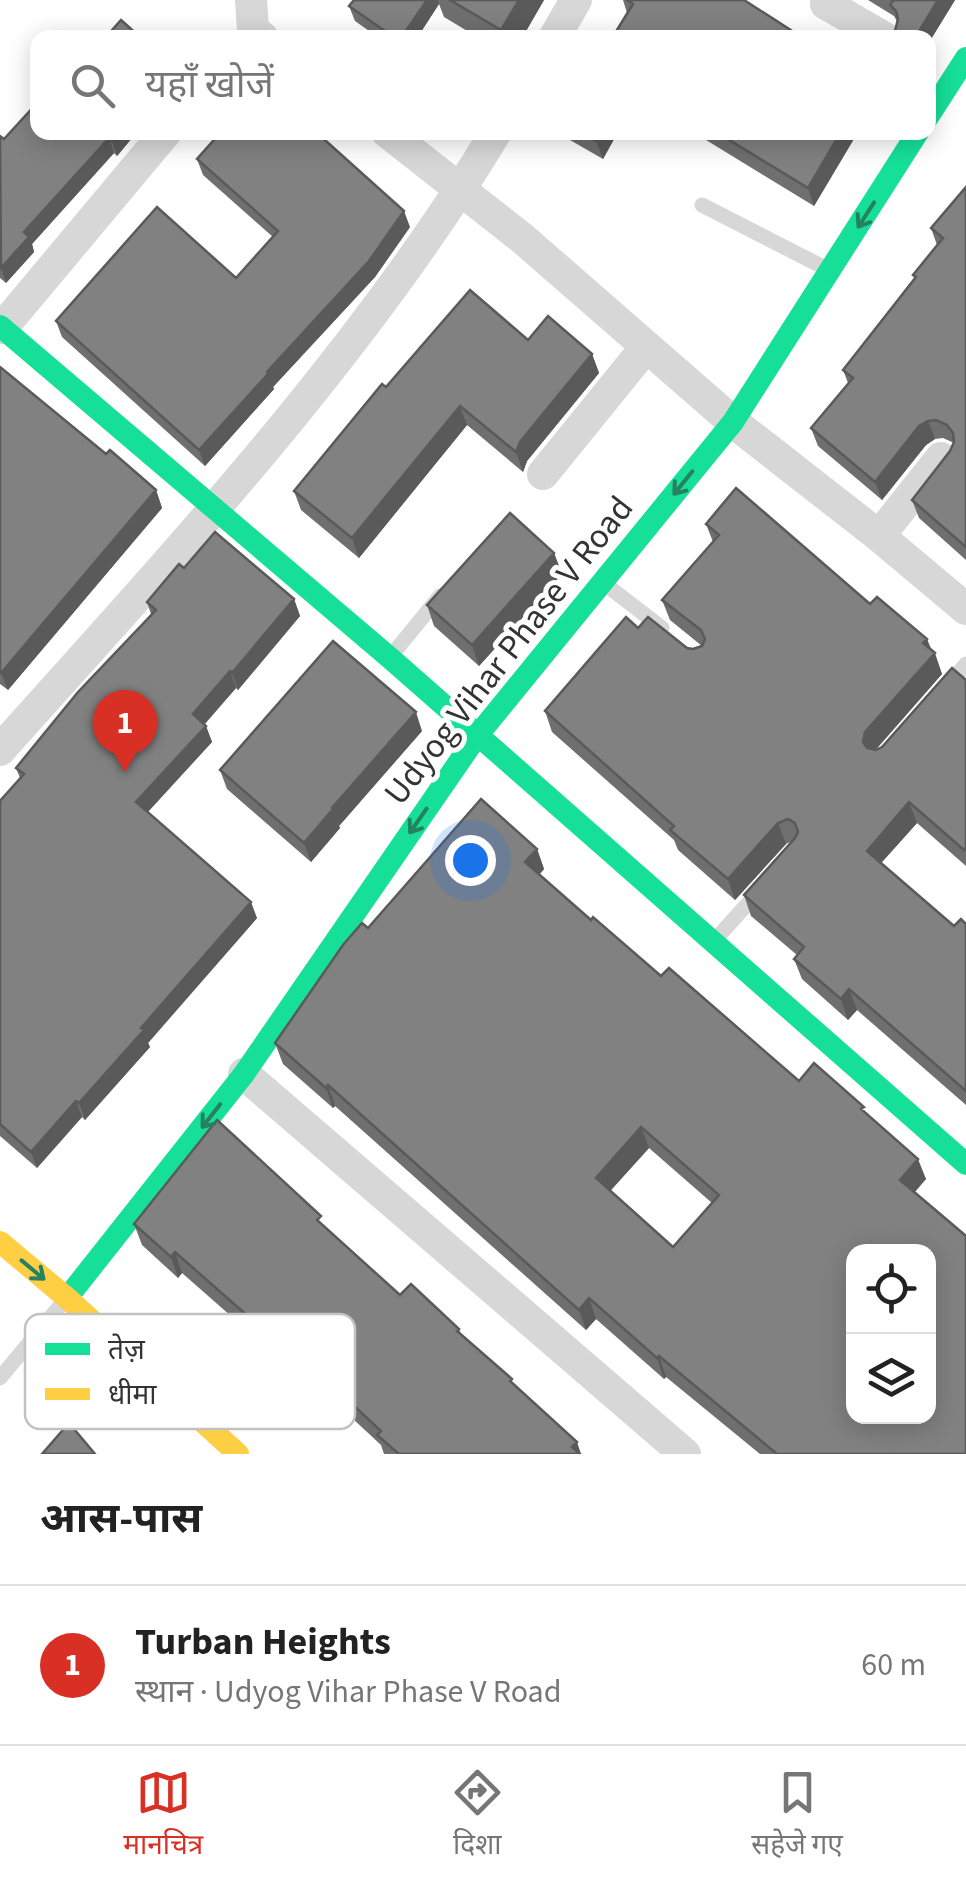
<!DOCTYPE html>
<html lang="hi">
<meta charset="utf-8">
<style>
:root{--surface:#fff;--page:#f2f2f2;--text:#222;--muted:#767676;--line:#e0e0e0;--accent:#d93025}
body{margin:0;font-family:"Source Sans 3","Noto Sans Devanagari",sans-serif;background:var(--page);color:var(--text)}
.controls{position:absolute;right:30px;bottom:30px;display:grid;overflow:hidden;border-radius:20px;box-shadow:0 5px 25px #0003}
.controls button{width:90px;height:90px;display:grid;place-items:center;padding:0;border:0;border-bottom:2px solid var(--line);background:var(--surface);color:var(--text);font:50px sans-serif}
.you{position:absolute;left:470px;top:860px;width:35px;height:35px;margin:-25px;border:8px solid #fff;border-radius:50%;background:#1a73e8;box-shadow:0 0 0 15px #1a73e833}
.badge{display:grid;place-items:center;width:65px;height:65px;border-radius:50%;background:var(--accent);color:#fff;font-size:32px;font-weight:700}
.pin{position:absolute;translate:-50% -82px;filter:drop-shadow(0 2px 5px #0008)}
.pin::after{content:'';position:absolute;top:52px;width:35px;height:30px;background:inherit;clip-path:polygon(0 0,100% 0,50% 100%)}
.list{margin:0;padding:0;list-style:none}
h2{display:flex;justify-content:space-between;align-items:center;height:130px;margin:0;padding:0 40px;font-size:42px}
h2 small{font-size:32px;font-weight:400;color:var(--muted)}
.list li{display:grid;grid-template-columns:65px 1fr auto;gap:30px;align-items:center;box-sizing:border-box;height:160px;padding:0 40px;border-top:2px solid var(--line)}
.list b{display:block;font-size:38px;white-space:nowrap}
.list p{margin:0;font-size:32px;white-space:nowrap;color:var(--muted)}
.list em{font-size:32px;font-style:normal;color:var(--muted)}
.icon{flex:none;width:55px;height:55px;fill:none;stroke:currentColor;stroke-width:2;stroke-linecap:round;stroke-linejoin:round}
.map{position:relative;flex:none;width:966px;height:1454px;overflow:hidden}
.search{position:absolute;background:var(--surface);box-shadow:0 5px 25px #0003;left:30px;right:30px;top:30px;height:110px;display:flex;align-items:center;gap:25px;box-sizing:border-box;padding:0 35px;border-radius:20px;color:var(--muted);font-size:38px}
.sheet{height:290px;background:var(--surface)}
nav{display:flex;justify-content:space-around;align-items:center;box-sizing:border-box;height:140px;border-top:2px solid var(--line);background:var(--surface);font-size:28px;color:var(--muted)}
nav a{display:grid;justify-items:center;gap:5px}
nav .on{color:var(--accent)}
.map>svg:first-child{display:block}
.lines{fill:none;stroke-linecap:round;stroke-linejoin:round}
.lane{stroke:#d7d7d7;stroke-width:15}
.street{stroke:#d7d7d7;stroke-width:32}
.fast{stroke:#16e098;stroke-width:22}
.slow{stroke:#ffcf43;stroke-width:22}
.wall{fill:#6f6f6f;fill-rule:evenodd}
.shaded-wall{fill:#5a5a5a}
.building{fill:#818181;stroke:#5a5a5a;stroke-width:2.5;fill-rule:evenodd}
.oneway{stroke:#268160}
.labels{text-anchor:middle;stroke-width:10;stroke-linejoin:round;paint-order:stroke}
.street-label{font-size:35px;fill:#333;stroke:#fff}
.key{fill:#fff;stroke:#c2c2c2;stroke-width:2.5}
.key-label{font-size:28px;fill:#333}
</style>
<div class="map">
<svg width="966" height="1454" viewBox="0 0 966 1454">
<rect width="100%" height="100%" fill="#fff"/>
<g class="lines">
<path class="lane" d="M 702,205 L 827,269
M 605,584 L 662,628
M 391,656 L 440,596
M 947,686 L 966,664
M 715,940 L 760,890
M 0,1378 L 64,1301"/>
<path class="street" d="M 251,0 L 253,30 L 263,38
M 826,4 L 885,38
M 554,38 L 576,0
M 387,132 L 522,238 L 733,422 L 879,536 L 966,609
M 2,328 L 166,132
M 543,474 L 646,347
M 879,536 L 941,458
M 0,750 C 174,555 360,357 496,132
M 244,1074 L 685,1454"/>
<path class="fast" d="M 928,117 L 966,58
M 0,326 L 390,658 L 966,1164
M 67,1298 L 244,1074 L 477,736 L 733,422 L 918,132"/>
<path class="slow" d="M 0,1242 L 67,1298 L 238,1454"/>
</g>
<path class="wall" d="M 354,0 L 544,0 L 522,38 L 479,38 L 444,17 L 439,4 L 417,38 L 379,38 L 355,21 L 349,6 Z
M 623,0 L 744,0 L 627,13 Z
M 868,0 L 955,0 L 928,44 L 928,38 L 895,31 L 898,23 L 894,16 Z
M 137,132 L 117,156 L 114,153 L 32,244 L 34,252 L 6,283 L 0,278 L 0,136 L 4,139 Z
M 556,132 L 618,132 L 603,159 Z
M 693,132 L 858,132 L 814,206 Z
M 197,159 L 410,227 L 375,277 L 273,387 L 274,389 L 205,466 L 62,337 L 56,321 L 236,278 L 273,237 L 203,175 Z
M 966,187 L 966,560 L 919,518 L 912,500 L 950,451 L 954,443 L 943,438 L 935,439 L 926,445 L 882,500 L 818,446 L 811,428 L 848,383 L 843,370 L 914,278 L 913,275 L 937,245 L 931,228 Z
M 528,340 L 592,354 L 599,373 L 527,461 L 523,472 L 467,425 L 359,558 L 301,510 L 294,491 L 386,387 Z
M 0,367 L 106,454 L 156,490 L 162,508 L 8,690 L 0,684 Z
M 706,524 L 870,604 L 927,639 L 942,674 L 875,750 L 882,747 L 966,680 L 966,866 L 917,823 L 881,863 L 954,926 L 966,924 L 966,1105 L 857,1010 L 848,1020 L 802,979 L 794,959 L 797,955 L 751,916 L 744,895 L 792,841 L 786,844 L 735,900 L 678,850 L 674,840 L 552,732 L 545,711 L 638,628 L 693,649 L 702,646 L 670,620 L 662,600 L 713,542 Z
M 554,553 L 562,574 L 479,666 L 434,626 L 427,605 Z
M 184,568 L 294,599 L 300,616 L 238,690 L 236,688 L 205,724 L 212,742 L 148,812 L 257,918 L 148,1043 L 150,1047 L 85,1120 L 82,1117 L 37,1168 L 0,1136 L 0,801 L 20,778 L 16,768 L 151,614 L 147,602 Z
M 422,731 L 339,826 L 340,828 L 311,862 L 227,789 L 220,770 Z
M 537,849 L 544,869 L 539,875 L 591,920 L 661,976 L 799,1081 L 866,1114 L 926,1179 L 915,1192 L 966,1454 L 760,1454 L 666,1377 L 664,1379 L 596,1319 L 586,1330 L 335,1106 L 333,1108 L 283,1064 L 275,1043 L 368,928 ZM 649,1148 L 712,1203 L 673,1247 L 610,1191 Z
M 134,1224 L 325,1228 L 400,1295 L 459,1329 L 461,1335 L 514,1385 L 581,1454 L 384,1454 L 381,1445 L 310,1379 L 307,1383 L 182,1273 L 178,1278 L 142,1245 Z"/>
<path class="shaded-wall" d="M 427,0 L 438,0 L 439,4 L 417,38 L 401,38 Z
M 519,0 L 544,0 L 522,38 L 504,38 L 501,30 Z
M 938,0 L 955,0 L 928,44 L 928,38 L 915,38 Z
M 119,132 L 137,132 L 117,156 L 112,141 Z
M 602,132 L 618,132 L 603,159 L 596,141 Z
M 841,132 L 858,132 L 814,206 L 808,188 Z
M 109,138 L 114,153 L 32,244 L 34,252 L 6,283 L 1,268 L 24,232 Z
M 404,211 L 410,227 L 375,277 L 273,387 L 274,389 L 205,466 L 199,450 Z
M 592,354 L 599,373 L 527,461 L 523,472 L 516,452 L 520,442 Z
M 460,406 L 467,425 L 359,558 L 352,538 Z
M 928,421 L 935,439 L 926,445 L 882,500 L 875,482 L 919,426 Z
M 156,490 L 162,508 L 8,690 L 1,673 Z
M 554,553 L 562,574 L 479,666 L 472,645 Z
M 294,599 L 300,616 L 238,690 L 232,673 Z
M 927,639 L 932,656 L 935,653 L 942,674 L 873,753 L 870,763 L 863,742 L 865,732 Z
M 230,671 L 236,688 L 199,730 L 193,714 Z
M 416,712 L 422,731 L 339,826 L 340,828 L 311,862 L 304,843 L 332,808 Z
M 206,726 L 212,742 L 142,818 L 136,802 Z
M 909,802 L 917,823 L 874,871 L 867,851 Z
M 778,823 L 786,844 L 735,900 L 728,879 Z
M 537,849 L 544,869 L 532,883 L 525,862 Z
M 251,902 L 257,918 L 148,1043 L 150,1047 L 85,1120 L 79,1103 L 141,1028 Z
M 849,989 L 857,1010 L 848,1020 L 841,999 Z
M 328,1085 L 335,1106 L 333,1108 L 326,1088 Z
M 76,1101 L 82,1117 L 37,1168 L 31,1152 Z
M 641,1127 L 649,1148 L 603,1199 L 596,1178 Z
M 918,1159 L 926,1179 L 907,1200 L 900,1180 Z
M 175,1252 L 182,1273 L 178,1278 L 171,1257 Z
M 589,1298 L 596,1319 L 586,1330 L 579,1310 Z
M 659,1356 L 666,1377 L 664,1379 L 657,1358 Z
M 303,1358 L 310,1379 L 307,1383 L 300,1362 Z
M 577,1442 L 581,1454 L 574,1454 L 572,1447 Z"/>
<path class="building" d="M 354,0 L 427,0 L 401,38 L 395,38 L 349,6 Z
M 450,0 L 519,0 L 501,30 Z
M 627,0 L 744,0 L 803,38 L 612,38 L 633,4 Z
M 891,0 L 938,0 L 915,38 L 888,38 L 895,31 L 898,19 L 896,11 L 890,5 L 893,1 Z
M 121,20 L 141,38 L 105,38 Z
M 38,102 L 38,132 L 119,132 L 112,141 L 109,138 L 24,232 L 29,237 L 1,268 L 0,136 L 4,139 Z
M 221,132 L 316,132 L 404,211 L 369,261 L 267,372 L 268,374 L 199,450 L 56,321 L 157,207 L 236,278 L 278,231 L 197,159 Z
M 581,132 L 602,132 L 596,141 Z
M 716,132 L 841,132 L 808,188 Z
M 966,187 L 966,547 L 912,500 L 950,451 L 954,442 L 953,433 L 947,425 L 936,420 L 928,421 L 919,426 L 875,482 L 811,428 L 853,378 L 843,370 L 916,277 L 913,275 L 943,238 L 931,228 Z
M 470,290 L 528,340 L 548,316 L 592,354 L 520,442 L 516,452 L 460,406 L 352,538 L 294,491 L 382,384 L 386,387 Z
M 0,367 L 106,454 L 110,450 L 156,490 L 1,673 L 0,672 Z
M 736,488 L 870,604 L 877,597 L 927,639 L 923,643 L 935,653 L 865,732 L 863,742 L 867,748 L 876,750 L 882,747 L 952,668 L 966,680 L 966,847 L 964,850 L 909,802 L 867,851 L 954,926 L 961,919 L 966,924 L 966,1091 L 849,989 L 841,999 L 794,959 L 804,947 L 744,895 L 795,838 L 798,832 L 795,823 L 788,819 L 778,823 L 728,879 L 670,830 L 674,826 L 545,711 L 626,617 L 638,628 L 648,617 L 687,648 L 693,649 L 702,646 L 705,639 L 701,630 L 662,600 L 719,535 L 706,524 Z
M 510,513 L 554,553 L 472,645 L 427,605 Z
M 215,532 L 294,599 L 232,673 L 230,671 L 193,714 L 206,726 L 136,802 L 251,902 L 141,1028 L 144,1030 L 79,1103 L 76,1101 L 31,1152 L 0,1124 L 0,801 L 24,774 L 16,768 L 78,692 L 156,610 L 147,602 L 179,564 L 184,568 Z
M 333,641 L 416,712 L 332,808 L 333,809 L 304,843 L 220,770 Z
M 481,799 L 537,849 L 525,862 L 591,920 L 593,917 L 661,976 L 669,968 L 799,1081 L 814,1063 L 864,1107 L 861,1109 L 918,1159 L 900,1180 L 966,1236 L 966,1454 L 777,1454 L 659,1356 L 657,1358 L 589,1298 L 579,1310 L 328,1085 L 326,1088 L 275,1043 L 343,945 L 362,923 L 368,928 ZM 641,1127 L 719,1195 L 673,1247 L 596,1178 ZM 854,1252 L 928,1252 L 928,1416 L 854,1416 Z
M 217,1120 L 321,1216 L 317,1220 L 400,1295 L 411,1284 L 459,1329 L 457,1331 L 512,1379 L 510,1381 L 577,1442 L 572,1447 L 580,1454 L 399,1454 L 377,1435 L 381,1431 L 303,1358 L 300,1362 L 175,1252 L 171,1257 L 134,1224 Z
M 69,1423 L 95,1454 L 42,1454 Z"/>
<defs><path id="oneway-shaft" d="M-6 0H5M1.5-3L5.5 0L1.5 3" fill="none" stroke-width="1.6" stroke-linecap="round" stroke-linejoin="round" transform="scale(2.5)"/></defs>
<g class="oneway">
<use href="#oneway-shaft" transform="translate(866 215) rotate(123)"/>
<use href="#oneway-shaft" transform="translate(683 483) rotate(129)"/>
<use href="#oneway-shaft" transform="translate(418 821) rotate(125)"/>
<use href="#oneway-shaft" transform="translate(211 1116) rotate(128)"/>
<use href="#oneway-shaft" transform="translate(33 1270) rotate(40)"/>
</g>
<g class="labels">
<g class="street-label">
<text transform="translate(508 650) rotate(-52)" y="12">Udyog Vihar Phase V Road</text>
</g>
</g>
<rect x="25" y="1314" width="330" height="115" rx="15" class="key"/>
<rect x="45" y="1343" width="45" height="12" fill="#16e098"/>
<rect x="45" y="1388" width="45" height="12" fill="#ffcf43"/>
<g class="key-label">
<text x="108" y="1359">तेज़</text>
<text x="108" y="1404">धीमा</text>
</g>
</svg>
<div class="controls">
<button><svg class="icon" aria-label="locate" viewBox="0 0 24 24"><circle cx="12" cy="12" r="6"/><path d="M12 2v4M12 18v4M2 12h4M18 12h4"/></svg></button>
<button><svg class="icon" aria-label="layers" viewBox="0 0 24 24"><path d="M12 4l9 5-9 5-9-5zM3 14l9 5 9-5"/></svg></button>
</div>
<div class="you"></div>
<div class="pin badge" style="left:125px;top:772px">1</div>
<div class="search"><svg class="icon" aria-label="search" viewBox="0 0 24 24"><circle cx="10" cy="10" r="6"/><path d="M15 15l6 6"/></svg>यहाँ खोजें</div>
</div>
<section class="sheet">
<h2>आस-पास<small></small></h2>
<ul class="list">
<li><span class="badge">1</span><div><b>Turban Heights</b><p>स्थान · Udyog Vihar Phase V Road</p></div><em>60 m</em></li>
</ul>
</section>
<nav>
<a class="on"><svg class="icon" aria-label="map" viewBox="0 0 24 24"><path d="M3 6l6-2 6 2 6-2v14l-6 2-6-2-6 2zM9 4v14M15 6v14"/></svg>मानचित्र</a>
<a><svg class="icon" aria-label="directions" viewBox="0 0 24 24"><path d="M12 3l9 9-9 9-9-9zM9 14v-3h6M13 9l2 2-2 2"/></svg>दिशा</a>
<a><svg class="icon" aria-label="saved" viewBox="0 0 24 24"><path d="M7 4h10v16l-5-4-5 4z"/></svg>सहेजे गए</a>
</nav>
